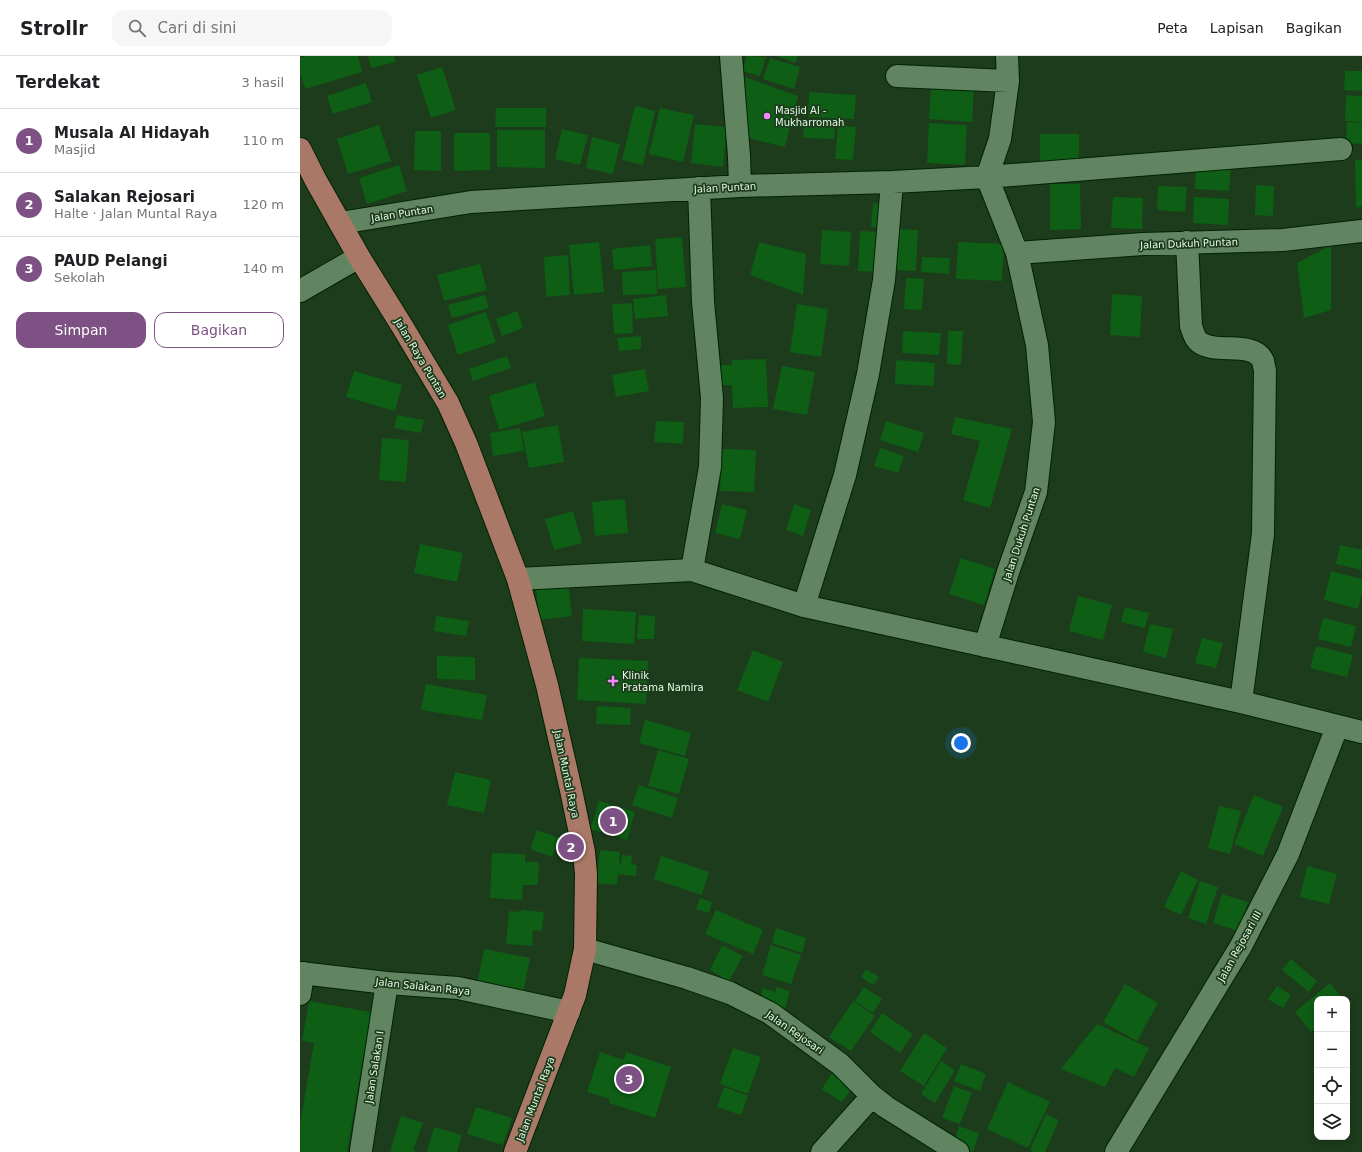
<!DOCTYPE html>
<html lang="id">
<meta charset="utf-8">
<style>
:root{--surface:#fff;--page:#f6f6f6;--text:#202124;--muted:#757577;--line:#e0e0e0;--accent:#7d5183}
body{margin:0;font-family:"DejaVu Sans",sans-serif;background:var(--page);color:var(--text)}
.controls{position:absolute;right:12px;bottom:12px;display:grid;overflow:hidden;border-radius:8px;box-shadow:0 2px 10px #0003}
.controls button{width:36px;height:36px;display:grid;place-items:center;padding:0;border:0;border-bottom:1px solid var(--line);background:var(--surface);color:var(--text);font:20px sans-serif}
.you{position:absolute;left:661px;top:687px;width:14px;height:14px;margin:-10px;border:3px solid #fff;border-radius:50%;background:#1a73e8;box-shadow:0 0 0 6px #1a73e833}
.badge{display:grid;place-items:center;width:26px;height:26px;border-radius:50%;background:var(--accent);color:#fff;font-size:13px;font-weight:700}
.pin{position:absolute;translate:-50% -50%;border:2px solid #fff;box-shadow:0 1px 4px #0006}
.list{margin:0;padding:0;list-style:none}
h2{display:flex;justify-content:space-between;align-items:center;height:52px;margin:0;padding:0 16px;font-size:17px}
h2 small{font-size:13px;font-weight:400;color:var(--muted)}
.list li{display:grid;grid-template-columns:26px 1fr auto;gap:12px;align-items:center;box-sizing:border-box;height:64px;padding:0 16px;border-top:1px solid var(--line)}
.list b{display:block;font-size:15px;white-space:nowrap}
.list p{margin:0;font-size:13px;white-space:nowrap;color:var(--muted)}
.list em{font-size:13px;font-style:normal;color:var(--muted)}
.actions{display:flex;gap:8px;padding:12px 16px}
.actions a{flex:1;padding:9px 0;border:1px solid var(--accent);border-radius:12px;text-align:center;font-size:14px;color:var(--accent)}
.actions .main{background:var(--accent);color:#fff}
.icon{flex:none;width:22px;height:22px;fill:none;stroke:currentColor;stroke-width:2;stroke-linecap:round;stroke-linejoin:round}
.map{position:relative;flex:none;width:1062px;height:1096px;overflow:hidden}
header{display:flex;align-items:center;gap:24px;box-sizing:border-box;height:56px;padding:0 20px;background:var(--surface);border-bottom:1px solid var(--line)}
header strong{font-size:19px}
nav{display:flex;gap:22px;margin-inline-start:auto;font-size:14px}
.search{width:280px;height:36px;background:var(--page);display:flex;align-items:center;gap:10px;box-sizing:border-box;padding:0 14px;border-radius:12px;color:var(--muted);font-size:15px}
main{display:flex}
aside{flex:1;background:var(--surface)}
.map>svg:first-child{display:block}
.building{fill:#0e5e15}
.lines{fill:none;stroke-linecap:round;stroke-linejoin:round}
.minor-casing{stroke:#022204;stroke-width:24}
.major-casing{stroke:#022204;stroke-width:24}
.minor{stroke:#628561;stroke-width:22}
.major{stroke:#a97867;stroke-width:22}
.poi-dot{fill:#ee8bf8;stroke:#1c3c1c;stroke-width:1.5}
.labels{text-anchor:middle;stroke-width:3.5;stroke-linejoin:round;paint-order:stroke}
.poi-label{font-size:10px;fill:#e7fae6;stroke:#1c3c1c;text-anchor:start}
.street-label{font-size:10px;fill:#e7fae6;stroke:#1c3c1c}
</style>
<header>
<strong>Strollr</strong>
<div class="search"><svg class="icon" aria-label="search" viewBox="0 0 24 24"><circle cx="10" cy="10" r="6"/><path d="M15 15l6 6"/></svg>Cari di sini</div>
<nav><a>Peta</a><a>Lapisan</a><a>Bagikan</a></nav>
</header>
<main>
<aside>
<h2>Terdekat<small>3 hasil</small></h2>
<ul class="list">
<li><span class="badge">1</span><div><b>Musala Al Hidayah</b><p>Masjid</p></div><em>110 m</em></li>
<li><span class="badge">2</span><div><b>Salakan Rejosari</b><p>Halte · Jalan Muntal Raya</p></div><em>120 m</em></li>
<li><span class="badge">3</span><div><b>PAUD Pelangi</b><p>Sekolah</p></div><em>140 m</em></li>
</ul>
<div class="actions"><a class="main">Simpan</a><a>Bagikan</a></div>
</aside>
<div class="map">
<svg width="1062" height="1096" viewBox="0 0 1062 1096">
<rect width="100%" height="100%" fill="#1c3c1c"/>
<path class="building" d="M 7,0 L 58,0 L 62,16 L 5,33 L 0,16 L 0,2 Z
M 68,0 L 94,0 L 96,6 L 71,12 Z
M 447,0 L 466,1 L 460,20 L 442,15 Z
M 477,0 L 498,0 L 495,7 Z
M 470,2 L 500,11 L 494,33 L 463,23 Z
M 142,11 L 156,54 L 131,62 L 117,19 Z
M 1045,15 L 1062,15 L 1062,35 L 1044,34 Z
M 442,20 L 498,40 L 485,91 L 440,80 Z
M 66,27 L 72,46 L 33,58 L 27,40 Z
M 631,30 L 674,33 L 672,66 L 629,63 Z
M 509,36 L 556,39 L 554,63 L 508,61 Z
M 1046,39 L 1062,40 L 1062,66 L 1045,65 Z
M 335,50 L 355,55 L 343,109 L 322,104 Z
M 196,52 L 246,52 L 246,71 L 195,71 Z
M 360,52 L 394,59 L 383,106 L 349,98 Z
M 504,64 L 535,65 L 534,83 L 503,82 Z
M 1047,66 L 1062,67 L 1062,88 L 1046,87 Z
M 629,67 L 667,69 L 665,109 L 627,107 Z
M 395,68 L 427,71 L 423,111 L 391,107 Z
M 79,69 L 91,105 L 48,118 L 37,83 Z
M 538,69 L 556,71 L 553,104 L 535,103 Z
M 262,73 L 288,79 L 280,109 L 255,103 Z
M 197,74 L 245,74 L 245,112 L 197,111 Z
M 115,75 L 141,75 L 141,115 L 114,114 Z
M 154,77 L 190,77 L 190,114 L 154,115 Z
M 740,78 L 779,78 L 779,112 L 740,111 Z
M 292,81 L 320,88 L 313,118 L 286,112 Z
M 1055,104 L 1062,104 L 1062,150 L 1056,152 Z
M 896,106 L 931,108 L 929,135 L 895,133 Z
M 99,109 L 107,135 L 67,148 L 59,122 Z
M 750,128 L 780,128 L 781,173 L 750,174 Z
M 956,129 L 974,130 L 973,160 L 955,159 Z
M 858,130 L 887,131 L 885,156 L 857,154 Z
M 813,141 L 843,142 L 842,173 L 811,172 Z
M 894,141 L 929,143 L 928,169 L 893,167 Z
M 573,147 L 589,148 L 588,172 L 571,171 Z
M 597,173 L 618,174 L 616,215 L 595,214 Z
M 522,174 L 551,176 L 549,210 L 520,208 Z
M 560,175 L 581,176 L 579,216 L 558,215 Z
M 382,181 L 386,231 L 358,233 L 355,183 Z
M 299,186 L 304,236 L 274,239 L 269,189 Z
M 459,186 L 506,198 L 503,239 L 450,219 Z
M 658,186 L 704,188 L 702,225 L 656,223 Z
M 350,189 L 352,210 L 314,214 L 312,193 Z
M 1031,189 L 1031,254 L 1004,262 L 997,207 Z
M 268,199 L 270,239 L 246,241 L 244,201 Z
M 622,201 L 650,202 L 649,218 L 621,216 Z
M 180,208 L 187,234 L 144,245 L 137,219 Z
M 356,214 L 357,238 L 323,239 L 322,216 Z
M 606,222 L 624,223 L 622,254 L 604,253 Z
M 812,238 L 842,240 L 840,281 L 810,279 Z
M 185,239 L 189,252 L 152,262 L 148,249 Z
M 366,239 L 368,260 L 335,263 L 333,243 Z
M 332,247 L 333,277 L 314,278 L 312,248 Z
M 497,248 L 528,253 L 521,301 L 490,296 Z
M 217,255 L 223,272 L 202,280 L 196,263 Z
M 186,256 L 196,286 L 158,299 L 148,269 Z
M 603,275 L 641,277 L 639,299 L 602,297 Z
M 648,275 L 663,275 L 661,309 L 647,308 Z
M 341,280 L 341,293 L 319,295 L 317,282 Z
M 207,300 L 211,312 L 173,325 L 169,313 Z
M 466,303 L 468,351 L 433,352 L 432,329 L 419,329 L 418,309 L 432,309 L 432,304 Z
M 596,304 L 635,307 L 634,330 L 595,328 Z
M 482,310 L 515,316 L 507,359 L 473,353 Z
M 345,313 L 349,335 L 316,341 L 312,319 Z
M 54,315 L 102,329 L 95,355 L 46,341 Z
M 235,326 L 245,360 L 199,374 L 189,340 Z
M 97,359 L 124,364 L 121,377 L 94,372 Z
M 655,361 L 712,373 L 690,452 L 663,444 L 680,385 L 651,378 Z
M 356,365 L 384,366 L 383,388 L 354,386 Z
M 586,365 L 624,377 L 618,396 L 580,384 Z
M 258,369 L 264,406 L 229,412 L 222,376 Z
M 220,372 L 224,395 L 193,400 L 190,377 Z
M 82,382 L 109,384 L 106,426 L 79,424 Z
M 580,392 L 604,400 L 598,417 L 574,410 Z
M 422,393 L 456,394 L 454,436 L 420,435 Z
M 325,443 L 328,477 L 295,480 L 292,446 Z
M 422,448 L 447,454 L 440,483 L 415,477 Z
M 494,448 L 511,454 L 503,480 L 486,474 Z
M 273,455 L 282,487 L 254,494 L 245,463 Z
M 120,488 L 163,497 L 157,526 L 114,517 Z
M 1040,489 L 1062,494 L 1061,514 L 1036,508 Z
M 661,502 L 695,513 L 684,549 L 649,538 Z
M 1031,515 L 1062,523 L 1062,537 L 1058,553 L 1024,544 Z
M 268,527 L 272,560 L 239,564 L 236,531 Z
M 778,540 L 812,549 L 803,584 L 769,575 Z
M 825,551 L 849,557 L 845,572 L 821,566 Z
M 283,553 L 336,556 L 334,588 L 282,585 Z
M 339,559 L 355,560 L 354,583 L 337,583 Z
M 136,560 L 169,565 L 166,580 L 134,575 Z
M 1023,562 L 1056,570 L 1051,591 L 1018,583 Z
M 850,568 L 873,573 L 866,602 L 843,596 Z
M 902,582 L 923,587 L 916,612 L 895,607 Z
M 1016,590 L 1053,599 L 1047,621 L 1010,612 Z
M 453,594 L 483,606 L 468,646 L 437,634 Z
M 137,600 L 175,601 L 175,624 L 137,623 Z
M 279,602 L 348,605 L 346,648 L 277,644 Z
M 126,628 L 187,639 L 182,664 L 121,654 Z
M 297,650 L 331,652 L 330,669 L 296,668 Z
M 345,664 L 391,677 L 385,700 L 339,687 Z
M 358,694 L 389,703 L 379,738 L 348,730 Z
M 155,716 L 191,724 L 184,757 L 147,749 Z
M 339,729 L 378,742 L 372,762 L 332,749 Z
M 954,739 L 983,751 L 963,800 L 934,788 Z
M 299,745 L 335,756 L 327,784 L 290,773 Z
M 919,750 L 941,755 L 930,798 L 908,792 Z
M 237,774 L 259,782 L 252,801 L 230,793 Z
M 300,794 L 320,796 L 319,807 L 321,807 L 322,799 L 332,800 L 331,808 L 337,809 L 336,820 L 318,818 L 317,829 L 296,827 Z
M 192,797 L 225,798 L 225,806 L 239,806 L 238,829 L 223,829 L 222,844 L 190,842 Z
M 361,800 L 409,816 L 402,839 L 354,823 Z
M 1007,810 L 1037,818 L 1029,848 L 1000,841 Z
M 881,815 L 898,824 L 881,859 L 864,851 Z
M 900,825 L 918,831 L 906,868 L 888,862 Z
M 922,838 L 948,846 L 938,875 L 913,867 Z
M 400,842 L 412,846 L 409,857 L 396,853 Z
M 221,854 L 244,856 L 242,875 L 233,874 L 232,890 L 206,888 L 209,855 L 221,856 Z
M 416,854 L 463,874 L 453,898 L 405,878 Z
M 476,872 L 506,882 L 502,897 L 472,887 Z
M 422,889 L 443,900 L 429,925 L 410,914 Z
M 471,889 L 501,899 L 491,928 L 462,919 Z
M 184,893 L 230,902 L 222,942 L 176,933 Z
M 991,903 L 1017,925 L 1009,936 L 982,914 Z
M 566,913 L 579,921 L 573,929 L 561,921 Z
M 1030,927 L 1043,943 L 1017,943 L 1017,971 L 1011,976 L 995,956 Z
M 825,928 L 858,947 L 837,985 L 803,966 Z
M 977,930 L 991,939 L 983,952 L 968,943 Z
M 477,931 L 490,935 L 484,956 L 460,942 L 463,932 L 475,936 Z
M 564,931 L 582,943 L 573,957 L 555,945 Z
M 9,945 L 76,957 L 69,997 L 64,996 L 47,1096 L 0,1096 L 0,1068 L 14,987 L 2,985 Z
M 553,945 L 575,960 L 551,995 L 529,981 Z
M 582,957 L 613,978 L 600,997 L 570,976 Z
M 797,968 L 849,992 L 834,1021 L 815,1012 L 805,1031 L 761,1013 Z
M 624,977 L 647,992 L 624,1030 L 600,1015 Z
M 433,992 L 461,1001 L 448,1038 L 420,1028 Z
M 300,996 L 324,1004 L 326,996 L 371,1011 L 355,1062 L 309,1047 L 310,1043 L 287,1036 Z
M 641,1005 L 655,1014 L 635,1047 L 621,1038 Z
M 661,1008 L 686,1018 L 680,1035 L 654,1025 Z
M 534,1014 L 555,1028 L 542,1046 L 522,1033 Z
M 708,1026 L 750,1046 L 728,1092 L 687,1073 Z
M 654,1030 L 672,1037 L 660,1068 L 642,1062 Z
M 424,1031 L 448,1040 L 441,1059 L 417,1051 Z
M 176,1051 L 212,1062 L 203,1089 L 167,1078 Z
M 746,1058 L 759,1064 L 745,1096 L 734,1096 L 730,1094 Z
M 101,1060 L 123,1067 L 113,1094 L 117,1096 L 94,1096 L 90,1095 Z
M 659,1070 L 679,1077 L 673,1096 L 653,1090 Z
M 134,1071 L 162,1079 L 157,1096 L 127,1096 Z"/>
<g class="lines">
<g class="minor-casing">
<path id="minor" d="M 431,0 L 439,100 L 440,130
M 597,20 L 708,25
M 40,167 L 171,146 L 440,130 L 592,126 L 687,121 L 700,83 L 708,25 L 707,0
M 887,186 L 891,270 C 893,275 894,282 899,286 C 915,299 954,284 963,305 C 964,308 964,312 965,314 L 963,478 L 941,646
M 717,197 L 843,188 L 983,184 L 1062,175
M 0,235 L 59,201
M 392,514 L 410,411 L 412,342 L 403,246 L 399,132
M 218,523 L 392,514 L 504,550 L 941,646 L 1062,676
M 504,550 L 545,419 L 568,318 L 584,224 L 592,126
M 685,590 L 708,516 L 736,436 L 744,366 L 737,289 L 717,197 L 687,121 L 1041,93
M 285,893 L 387,922 L 430,937 L 470,957 L 540,1008 L 572,1040 L 586,1051 L 658,1096
M 0,917 L 87,927 L 158,932 L 269,956
M 0,938 L 3,917
M 61,1094 L 87,927
M 522,1096 L 572,1040
M 816,1096 L 941,890 L 988,798 L 1037,671"/>
</g>
<g class="major-casing">
<path id="major" d="M 0,93 L 15,123 L 59,201 L 102,270 L 148,347 L 166,387 L 218,523 L 247,629 L 271,734 L 284,796 L 286,818 L 285,893 L 275,939 L 215,1096"/>
</g>
<use href="#minor" class="minor"/>
<use href="#major" class="major"/>
</g>
<g class="poi-dot">
<circle cx="467" cy="60" r="4"/>
<path d="M311 619h4v4h4v4h-4v4h-4v-4h-4v-4h4z"/>
</g>
<g class="labels">
<g class="poi-label">
<text x="475" y="58">Masjid Al -<tspan x="475" dy="12">Mukharromah</tspan></text>
<text x="322" y="623">Klinik<tspan x="322" dy="12">Pratama Namira</tspan></text>
</g>
<g class="street-label">
<text transform="translate(425 131) rotate(-3)" y="4">Jalan Puntan</text>
<text transform="translate(102 157) rotate(-9)" y="4">Jalan Puntan</text>
<text transform="translate(889 187) rotate(-2)" y="4">Jalan Dukuh Puntan</text>
<text transform="translate(121 302) rotate(59)" y="4">Jalan Raya Puntan</text>
<text transform="translate(721 478) rotate(-72)" y="4">Jalan Dukuh Puntan</text>
<text transform="translate(267 718) rotate(78)" y="4">Jalan Muntal Raya</text>
<text transform="translate(939 890) rotate(-61)" y="4">Jalan Rejosari III</text>
<text transform="translate(123 930) rotate(6)" y="4">Jalan Salakan Raya</text>
<text transform="translate(495 976) rotate(35)" y="4">Jalan Rejosari</text>
<text transform="translate(74 1011) rotate(-81)" y="4">Jalan Salakan I</text>
<text transform="translate(235 1043) rotate(-69)" y="4">Jalan Muntal Raya</text>
</g>
</g>
</svg>
<div class="controls">
<button>+</button>
<button>−</button>
<button><svg class="icon" aria-label="locate" viewBox="0 0 24 24"><circle cx="12" cy="12" r="6"/><path d="M12 2v4M12 18v4M2 12h4M18 12h4"/></svg></button>
<button><svg class="icon" aria-label="layers" viewBox="0 0 24 24"><path d="M12 4l9 5-9 5-9-5zM3 14l9 5 9-5"/></svg></button>
</div>
<div class="you"></div>
<div class="pin badge" style="left:313px;top:765px">1</div>
<div class="pin badge" style="left:271px;top:791px">2</div>
<div class="pin badge" style="left:329px;top:1023px">3</div>
</div>
</main>
